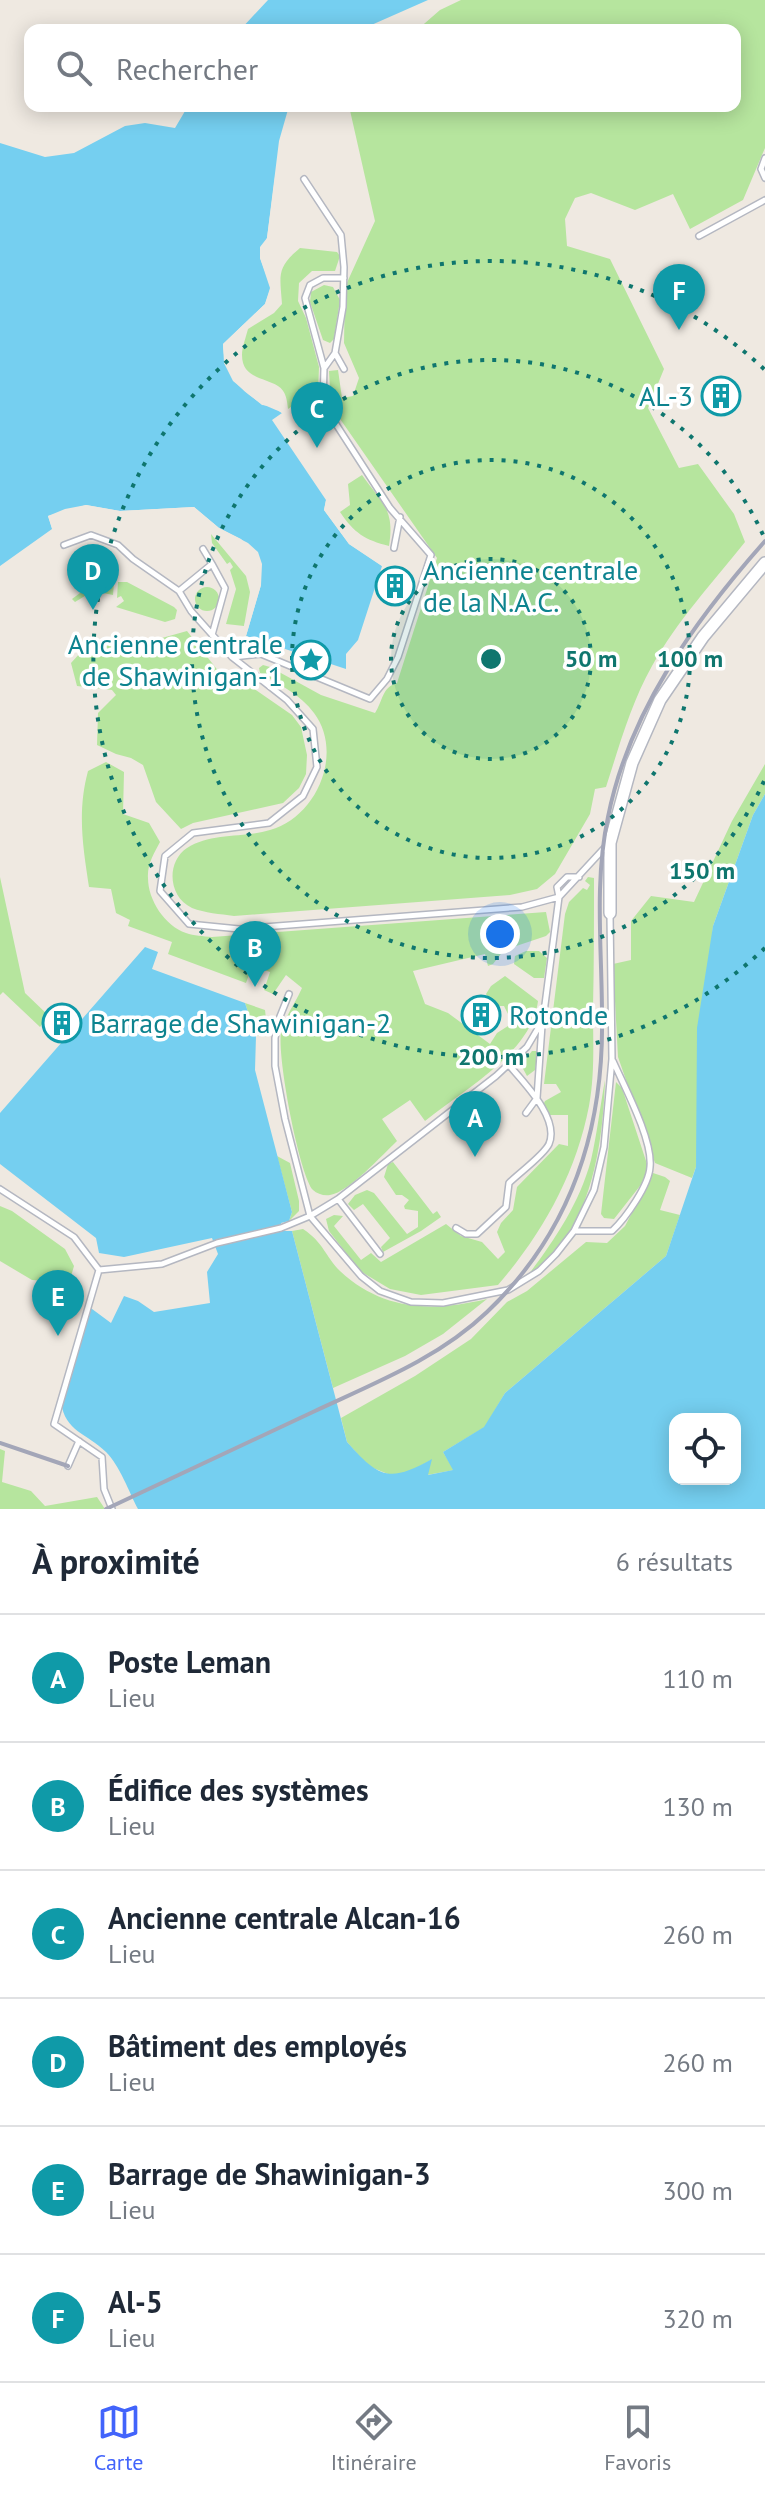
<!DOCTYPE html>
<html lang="fr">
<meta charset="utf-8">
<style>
:root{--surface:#fff;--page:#f2f2f3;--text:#1f2937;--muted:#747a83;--line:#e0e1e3;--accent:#4264fb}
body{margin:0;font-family:"PT Sans",sans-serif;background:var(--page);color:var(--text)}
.controls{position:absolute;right:24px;bottom:24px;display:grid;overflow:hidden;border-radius:16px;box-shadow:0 4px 20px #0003}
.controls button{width:72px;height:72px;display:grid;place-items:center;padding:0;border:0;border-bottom:2px solid var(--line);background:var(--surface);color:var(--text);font:40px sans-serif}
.you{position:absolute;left:500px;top:934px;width:28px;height:28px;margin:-20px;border:6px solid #fff;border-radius:50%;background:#1a73e8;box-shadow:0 0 0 12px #1a73e833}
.badge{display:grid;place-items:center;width:52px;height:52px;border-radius:50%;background:var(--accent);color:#fff;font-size:26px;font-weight:700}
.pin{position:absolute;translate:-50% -66px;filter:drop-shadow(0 2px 4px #0008)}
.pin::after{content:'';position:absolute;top:42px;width:28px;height:24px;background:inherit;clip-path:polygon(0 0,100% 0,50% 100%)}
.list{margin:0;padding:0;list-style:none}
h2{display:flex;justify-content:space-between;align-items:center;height:104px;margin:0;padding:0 32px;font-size:34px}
h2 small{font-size:26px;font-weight:400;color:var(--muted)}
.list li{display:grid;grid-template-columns:52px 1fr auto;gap:24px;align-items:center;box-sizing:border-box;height:128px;padding:0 32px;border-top:2px solid var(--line)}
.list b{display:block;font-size:30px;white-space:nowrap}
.list p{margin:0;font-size:26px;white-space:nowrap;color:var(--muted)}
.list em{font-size:26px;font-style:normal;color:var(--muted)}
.icon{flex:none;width:44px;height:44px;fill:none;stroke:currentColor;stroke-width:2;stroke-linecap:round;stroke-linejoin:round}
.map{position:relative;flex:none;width:765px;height:1509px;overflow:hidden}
.search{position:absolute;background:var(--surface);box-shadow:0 4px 20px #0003;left:24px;right:24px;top:24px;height:88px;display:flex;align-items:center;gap:20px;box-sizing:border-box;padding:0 28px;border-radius:16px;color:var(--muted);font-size:30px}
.sheet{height:872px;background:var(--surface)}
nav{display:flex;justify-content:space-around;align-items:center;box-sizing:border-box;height:112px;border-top:2px solid var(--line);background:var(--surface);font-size:22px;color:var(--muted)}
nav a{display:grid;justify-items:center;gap:4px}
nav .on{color:var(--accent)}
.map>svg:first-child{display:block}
.green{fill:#b6e59e}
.water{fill:#75cff0;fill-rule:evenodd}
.pier{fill:#efe9e1}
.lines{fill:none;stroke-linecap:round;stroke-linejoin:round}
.lane-casing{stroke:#b4b7c1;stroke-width:8}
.street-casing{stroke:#b4b7c1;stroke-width:14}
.lane{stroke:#fff;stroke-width:5}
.street{stroke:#fff;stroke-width:11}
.rail{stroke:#a3a6b8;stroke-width:4}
.ring{fill:none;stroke:#0f766e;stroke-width:4;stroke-dasharray:4 8}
.labels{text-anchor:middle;stroke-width:7;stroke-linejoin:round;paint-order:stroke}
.culture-label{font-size:28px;fill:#0d838f;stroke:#fff;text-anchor:start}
.centre{fill:#0f766e;stroke:#fff;stroke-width:4}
.ring-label{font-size:24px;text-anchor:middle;font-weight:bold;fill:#0f766e;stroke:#fff;stroke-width:7;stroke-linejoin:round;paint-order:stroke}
</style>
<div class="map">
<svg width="765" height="1509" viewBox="0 0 765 1509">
<rect width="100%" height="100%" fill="#efe9e1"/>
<path class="green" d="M 461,0 L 765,0 L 765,148 L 743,200 L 690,229 L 673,194 L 635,210 L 591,193 L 575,198 L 565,219 L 567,246 L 610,259 L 664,369 L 648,408 L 679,468 L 698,464 L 734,514 L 745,542 C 713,582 677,621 652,666 C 631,703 619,747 606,787 L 595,789 L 590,814 L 555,874 L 537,889 L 510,895 L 234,916 C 220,914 205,913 192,908 C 168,897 166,862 187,848 C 211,832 245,838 270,830 C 317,817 344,753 314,713 C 301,695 279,684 260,673 L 259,668 L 263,665 L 270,667 L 321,695 L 375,713 C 383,701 382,687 397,683 L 437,558 L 331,406 L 329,371 L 338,370 L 342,398 L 353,396 L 359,378 L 344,343 L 345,287 L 375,221 L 349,106 L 735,106 L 735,30 L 417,30 L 440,10 Z
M 300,248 L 337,252 L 340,256 L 335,271 L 312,271 L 299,283 L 298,301 L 306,318 L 319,367 L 318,394 L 312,403 L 307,396 L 288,409 C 287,400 286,391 278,386 C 263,377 242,378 242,355 C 242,347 246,337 248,329 L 274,313 L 282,304 C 280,275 276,268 300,248 Z
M 324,285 L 333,287 L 340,300 L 334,339 L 330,343 L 323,340 L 310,302 L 311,292 Z
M 362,475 C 382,503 395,509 389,546 C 365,540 354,533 340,512 L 350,505 L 348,484 Z
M 211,534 L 246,576 L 250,592 L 244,626 L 226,624 L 236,589 L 230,570 L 233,567 L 230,562 L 227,564 L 212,543 Z
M 118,582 L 127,582 L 174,607 L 177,610 L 175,619 L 165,622 L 116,607 L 124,601 L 121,596 L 117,598 Z
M 114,583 L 113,595 L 93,591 L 75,602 L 72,599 L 92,584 Z
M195 599a12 12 0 1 1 24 0a12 12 0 1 1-24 0Z
M 187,631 L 230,686 L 243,681 L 292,715 L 301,727 L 307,755 L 306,774 L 299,788 L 283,803 L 193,823 L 181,829 L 156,802 L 143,765 L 131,758 L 116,754 L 97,745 L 98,713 L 116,695 L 112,690 L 77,686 L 71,663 L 91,641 L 108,640 L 137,645 Z
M 106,762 L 124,772 L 123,814 L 149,823 L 160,842 C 154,853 147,865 148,878 C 148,900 165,926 186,933 C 194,936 203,936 212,937 L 546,912 L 550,932 L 546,936 L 504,950 L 493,964 L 488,966 L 485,954 L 413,971 L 425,1004 L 448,1013 L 490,1044 L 497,1033 L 508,1026 L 510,1018 L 504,1006 L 492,1006 L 486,994 L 491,986 L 505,976 L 538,1001 C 532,1052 464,1090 425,1121 L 410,1100 L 382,1119 L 397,1141 C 382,1155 349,1192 330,1195 C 324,1196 317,1194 313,1190 C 299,1174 277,1056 281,1033 C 284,1018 296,1002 302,988 L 286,975 L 273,994 L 264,990 L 270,972 L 252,966 L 246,983 L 168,954 L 172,942 L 128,926 L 130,920 L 116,913 L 111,889 L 89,887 C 83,847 77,812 88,771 Z
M 765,764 L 765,794 L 753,815 L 713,926 L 696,1167 L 692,1178 L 655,1163 L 618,1057 L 613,964 L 631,960 L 631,921 L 651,896 L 694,902 L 732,821 Z
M 0,877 L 25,993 L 49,1016 L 40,1027 L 3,992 L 0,995 Z
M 588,877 L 594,878 C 594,921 594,964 593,1008 C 593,1040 595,1074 589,1106 C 576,1174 542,1234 498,1285 L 421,1295 L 390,1289 L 360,1271 L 329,1231 L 326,1219 L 334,1215 L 343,1216 L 334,1226 L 361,1260 L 371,1253 L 381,1262 L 446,1224 L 461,1236 L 482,1242 L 498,1259 L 505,1252 L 497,1232 L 501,1223 L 513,1210 L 517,1187 L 559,1144 L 568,1146 L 568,1115 L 550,1115 L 543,1105 L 545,1101 L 561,1092 L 556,1084 L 544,1084 L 565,914 L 569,902 L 583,888 L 587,890 L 590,885 L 585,881 Z
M 526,951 L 539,951 L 547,958 L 544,978 L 534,978 L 514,964 L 515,956 Z
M 245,1003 L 265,1010 L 268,1036 L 256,1036 Z
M 532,1051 L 538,1051 L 535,1070 L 527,1076 L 521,1065 Z
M 605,1080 C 603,1139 594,1201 559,1249 C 550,1261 537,1269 526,1278 C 553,1242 579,1205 591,1160 C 597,1134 600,1107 605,1080 Z
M 616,1082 L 622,1088 L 647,1164 L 647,1177 L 614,1219 L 604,1218 L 601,1214 Z
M 277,1156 L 290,1163 L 299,1201 L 299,1211 L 289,1221 L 292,1212 Z
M 393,1162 L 433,1214 L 437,1211 L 441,1217 L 421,1231 L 383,1252 L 381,1247 L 390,1238 L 363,1204 L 354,1210 L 348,1204 L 355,1195 L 367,1190 L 374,1193 L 407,1234 L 418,1227 L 418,1211 L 405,1209 L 404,1206 L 409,1200 L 402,1195 L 396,1195 L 384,1177 L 388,1164 Z
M 653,1173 L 665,1177 L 670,1181 L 660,1210 L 680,1215 L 666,1256 L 505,1393 L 485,1427 L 443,1452 L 454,1470 L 427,1475 L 431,1460 L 406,1474 L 388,1474 L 368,1466 L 347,1442 L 341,1418 L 415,1376 L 471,1339 L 507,1302 L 527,1291 L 586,1242 L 607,1243 L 625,1226 Z
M 0,1206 L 12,1211 L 65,1249 L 74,1266 L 69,1283 L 32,1280 L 0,1261 Z
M 303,1229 C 324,1243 325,1256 340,1271 C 383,1311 433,1312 487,1299 L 443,1334 L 405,1356 L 333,1388 L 292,1231 Z
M 0,1449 L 5,1451 L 2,1482 L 31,1491 L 45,1506 L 97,1497 L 105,1509 L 0,1509 Z"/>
<path class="water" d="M 268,0 L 428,0 L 360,30 L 240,30 Z
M 188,106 L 289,106 L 279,141 L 267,238 L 260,258 L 271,287 L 265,304 L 223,344 C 224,372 235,386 259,402 C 266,407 274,408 282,413 L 272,420 L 326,500 L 324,510 L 349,544 L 382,566 L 358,640 L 346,654 L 346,669 L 246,636 L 261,585 L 258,556 L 241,539 L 219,528 L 194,507 L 120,511 L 86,505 L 48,516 L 52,529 L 0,566 L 0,143 L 45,157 L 74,153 L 125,126 L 145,123 L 175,128 Z
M 765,794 L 765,1509 L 138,1509 C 129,1492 120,1466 106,1452 C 87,1433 65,1432 61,1402 L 88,1306 L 111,1323 L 124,1296 L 138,1301 L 154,1312 L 210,1303 L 207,1272 L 218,1254 L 212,1238 L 124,1257 L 99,1253 L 96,1238 L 0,1164 L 0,1113 L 145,947 L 158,952 L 152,969 L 245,1003 L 256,1036 L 255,1070 L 292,1212 L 289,1221 L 281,1223 L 282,1231 L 292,1231 L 347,1442 C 379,1478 389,1483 432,1459 L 428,1475 L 453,1470 L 443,1452 L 484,1427 L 505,1393 L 666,1256 L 696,1167 L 697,1028 L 713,926 L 753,815 ZM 675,1419 L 735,1419 L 735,1479 L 675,1479 Z"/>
<path class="pier" d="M 275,177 L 279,177 L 271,238 L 264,248 L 274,289 L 268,307 L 227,346 L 228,362 L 237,379 L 263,401 L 273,403 L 285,411 L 282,413 L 272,406 L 262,405 L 233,381 L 224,363 L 223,344 L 265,304 L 270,288 L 260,258 L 260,247 L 267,238 Z
M 329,497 L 328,508 L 352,541 L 384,562 L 382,566 L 349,544 L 324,510 L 326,500 Z
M 86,505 L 120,511 L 194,507 L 219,528 L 248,543 L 258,552 L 262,564 L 261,585 L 246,636 L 244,626 L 257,584 L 258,565 L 254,553 L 246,546 L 216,531 L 204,517 L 193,511 L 136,514 L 111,514 L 86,509 L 53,518 L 55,526 L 52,528 L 48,516 L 65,509 Z"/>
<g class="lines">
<g class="lane-casing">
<path id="lane" d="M 765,158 L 761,169 L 765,178
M 304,179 L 341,235 L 344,267 L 343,307 L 335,353 L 325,367
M 699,236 L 765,200
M 335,353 L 344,369
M 64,545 L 91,535 L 118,545 L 133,559 L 179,591 L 191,611 L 232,657 L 287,700 L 313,729 L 317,767 L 303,796 L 269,823 L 193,833 L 165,856 L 160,891 L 189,924 L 239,929 L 522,907 L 559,897 L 609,843
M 394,548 L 400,517
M 203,549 L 212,564
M 179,591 L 212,564 L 225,588 L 212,635
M 233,657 L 261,654 L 370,699 L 387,679 L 398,657 L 431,555 L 390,508 L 323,404 L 324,368 L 305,298 L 310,285 L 323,278 L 344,278
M 289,994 L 279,1019 L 275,1038 L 275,1066 L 285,1119 L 310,1216 L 361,1276 L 380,1291 L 411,1302 L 443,1303 L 508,1290 L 539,1271 L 556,1254 L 574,1231 L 594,1190 L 604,1147 L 612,1059 L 610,915
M 526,1113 L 537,1098 L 542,1025
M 0,1189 L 74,1237 L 99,1270 L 162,1264 L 217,1243 L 281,1228 L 310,1216 L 338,1199 L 496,1076 L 527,1047 L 543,1020 L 559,897 L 557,887 L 567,877 L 579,877
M 338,1199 L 380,1254
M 456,1228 L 466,1234 L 477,1234 L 506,1207 L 509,1183 C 519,1173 544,1155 549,1144 C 560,1118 523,1082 508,1064
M 575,1231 L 612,1231 C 626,1218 649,1185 650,1167 C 653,1140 624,1086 613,1061
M 99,1270 L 54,1424 L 102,1457 L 104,1489 L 112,1509
M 68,1466 L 79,1441"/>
</g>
<g class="street-casing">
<path id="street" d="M 610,913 L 610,843 L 632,763 L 660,700 L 703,637 L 765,563"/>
</g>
<use href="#lane" class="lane"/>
<use href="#street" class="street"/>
<path class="rail" d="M 0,1443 L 68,1466
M 106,1509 C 175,1476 245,1444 315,1411 C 375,1383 439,1358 487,1312 C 571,1232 604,1129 602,1016 C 602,949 594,883 608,817 C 629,711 695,620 765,541"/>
</g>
<circle cx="491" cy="659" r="100" fill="#0f766e" fill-opacity=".12"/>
<g class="ring">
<circle cx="491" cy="659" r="100"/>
<circle cx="491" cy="659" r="199"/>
<path d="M764 781A299 299 0 1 1 764 537"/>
<path d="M765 948A398 398 0 1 1 765 370"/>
</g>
<defs>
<g id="building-ring" transform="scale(2)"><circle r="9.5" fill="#fff" stroke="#0f9aa8" stroke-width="1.5"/><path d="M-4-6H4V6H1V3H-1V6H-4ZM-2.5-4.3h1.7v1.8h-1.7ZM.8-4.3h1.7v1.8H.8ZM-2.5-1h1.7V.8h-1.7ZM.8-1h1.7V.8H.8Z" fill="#0f9aa8"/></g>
<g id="sight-ring" transform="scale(2)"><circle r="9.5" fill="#fff" stroke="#0f9aa8" stroke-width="1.5"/><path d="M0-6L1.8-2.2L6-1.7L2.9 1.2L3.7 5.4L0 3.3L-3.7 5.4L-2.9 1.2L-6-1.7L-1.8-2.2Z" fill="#0f9aa8"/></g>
</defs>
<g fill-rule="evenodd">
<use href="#building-ring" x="721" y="396"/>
<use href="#building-ring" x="395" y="586"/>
<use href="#sight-ring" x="311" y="660"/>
<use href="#building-ring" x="481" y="1015"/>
<use href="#building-ring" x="62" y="1023"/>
</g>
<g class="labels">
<g class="culture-label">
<text x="693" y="406" text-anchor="end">AL-3</text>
<text x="423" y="580">Ancienne centrale<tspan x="423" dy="32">de la N.A.C.</tspan></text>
<text x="283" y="654" text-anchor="end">Ancienne centrale<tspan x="283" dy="32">de Shawinigan-1</tspan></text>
<text x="509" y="1025">Rotonde</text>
<text x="90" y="1033">Barrage de Shawinigan-2</text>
</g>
</g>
<circle cx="491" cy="659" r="12" class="centre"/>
<g class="ring-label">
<text x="591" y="667">50 m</text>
<text x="690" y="667">100 m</text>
<text x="702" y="879">150 m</text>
<text x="491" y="1065">200 m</text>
</g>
</svg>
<div class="controls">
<button><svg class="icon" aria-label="locate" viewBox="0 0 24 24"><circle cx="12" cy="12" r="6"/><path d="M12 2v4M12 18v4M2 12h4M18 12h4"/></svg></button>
</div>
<div class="you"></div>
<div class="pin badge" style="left:475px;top:1157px;background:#0f9aa8">A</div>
<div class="pin badge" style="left:255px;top:987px;background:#0f9aa8">B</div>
<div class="pin badge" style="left:317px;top:448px;background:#0f9aa8">C</div>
<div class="pin badge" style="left:93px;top:610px;background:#0f9aa8">D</div>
<div class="pin badge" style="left:58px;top:1336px;background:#0f9aa8">E</div>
<div class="pin badge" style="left:679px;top:330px;background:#0f9aa8">F</div>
<div class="search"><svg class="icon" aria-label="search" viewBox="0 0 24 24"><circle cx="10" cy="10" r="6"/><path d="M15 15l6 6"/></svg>Rechercher</div>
</div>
<section class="sheet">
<h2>À proximité<small>6 résultats</small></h2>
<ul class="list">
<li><span class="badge" style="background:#0f9aa8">A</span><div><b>Poste Leman</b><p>Lieu</p></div><em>110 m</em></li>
<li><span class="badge" style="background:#0f9aa8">B</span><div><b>Édifice des systèmes</b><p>Lieu</p></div><em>130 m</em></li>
<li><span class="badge" style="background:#0f9aa8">C</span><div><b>Ancienne centrale Alcan-16</b><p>Lieu</p></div><em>260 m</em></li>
<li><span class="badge" style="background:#0f9aa8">D</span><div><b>Bâtiment des employés</b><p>Lieu</p></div><em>260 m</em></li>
<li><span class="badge" style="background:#0f9aa8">E</span><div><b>Barrage de Shawinigan-3</b><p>Lieu</p></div><em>300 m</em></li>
<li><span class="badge" style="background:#0f9aa8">F</span><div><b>Al-5</b><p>Lieu</p></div><em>320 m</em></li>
</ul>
</section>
<nav>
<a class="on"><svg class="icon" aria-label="map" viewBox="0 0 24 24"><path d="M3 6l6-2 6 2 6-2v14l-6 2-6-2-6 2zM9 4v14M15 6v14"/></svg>Carte</a>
<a><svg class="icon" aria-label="directions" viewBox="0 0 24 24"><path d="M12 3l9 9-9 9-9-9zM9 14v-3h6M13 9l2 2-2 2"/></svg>Itinéraire</a>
<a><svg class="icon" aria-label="saved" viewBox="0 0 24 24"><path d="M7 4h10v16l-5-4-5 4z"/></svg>Favoris</a>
</nav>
